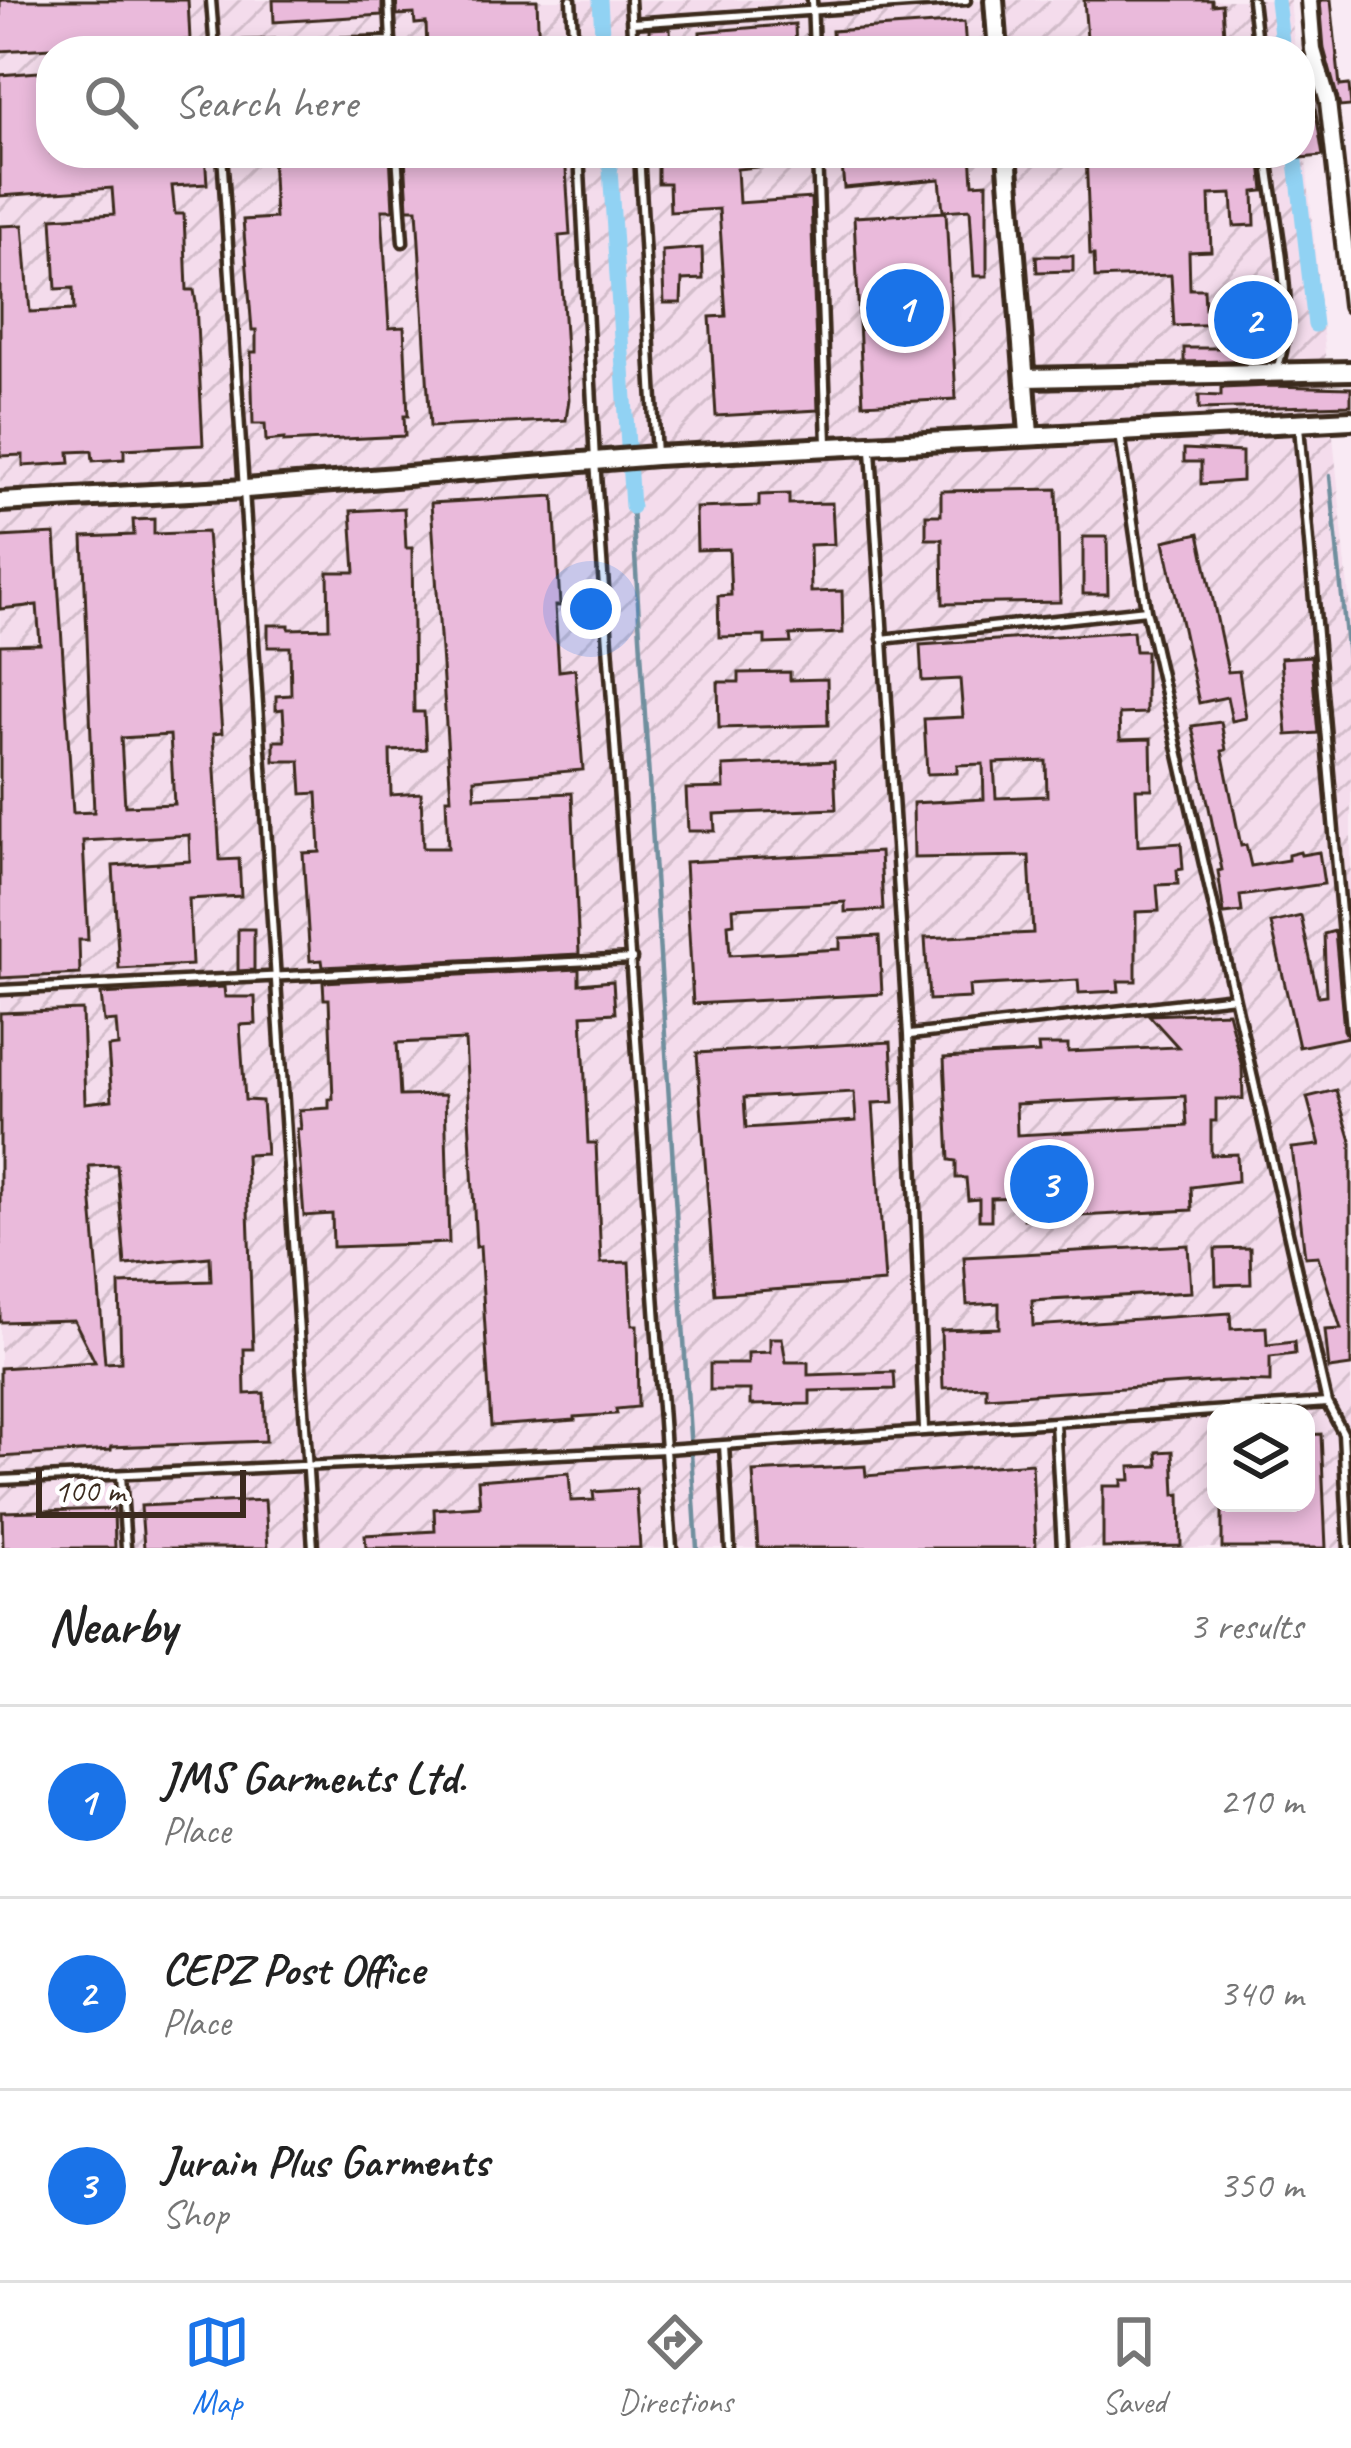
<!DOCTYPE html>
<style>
:root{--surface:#fff;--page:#f6f6f6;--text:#222;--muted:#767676;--line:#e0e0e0;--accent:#1a73e8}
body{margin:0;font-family:Caveat,sans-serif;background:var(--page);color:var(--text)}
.controls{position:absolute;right:36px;bottom:36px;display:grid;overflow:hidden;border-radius:24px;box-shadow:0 6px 18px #0003}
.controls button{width:108px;height:108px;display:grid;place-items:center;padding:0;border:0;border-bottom:3px solid var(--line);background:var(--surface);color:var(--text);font:60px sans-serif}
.scale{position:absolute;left:36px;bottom:30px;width:210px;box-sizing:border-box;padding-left:12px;border:6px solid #3b2a1e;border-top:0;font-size:33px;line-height:42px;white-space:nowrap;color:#3b2a1e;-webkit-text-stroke:9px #fff;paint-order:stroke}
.you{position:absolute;left:591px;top:609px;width:42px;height:42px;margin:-30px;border:9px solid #fff;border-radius:50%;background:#1a73e8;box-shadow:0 0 0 18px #1a73e833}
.badge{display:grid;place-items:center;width:78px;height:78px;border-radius:50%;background:var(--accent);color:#fff;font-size:39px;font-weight:700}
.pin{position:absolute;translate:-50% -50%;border:6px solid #fff;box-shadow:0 3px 12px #0006}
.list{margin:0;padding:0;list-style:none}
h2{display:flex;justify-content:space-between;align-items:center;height:156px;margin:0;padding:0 48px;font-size:51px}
h2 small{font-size:39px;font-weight:400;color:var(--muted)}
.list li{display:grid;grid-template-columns:78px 1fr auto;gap:36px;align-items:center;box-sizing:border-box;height:192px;padding:0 48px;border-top:3px solid var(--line)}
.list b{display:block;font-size:45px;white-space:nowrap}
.list p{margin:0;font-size:39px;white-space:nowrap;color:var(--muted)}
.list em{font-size:39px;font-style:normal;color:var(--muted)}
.icon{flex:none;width:66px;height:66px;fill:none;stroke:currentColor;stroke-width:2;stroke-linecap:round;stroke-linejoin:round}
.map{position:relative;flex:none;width:1351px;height:1548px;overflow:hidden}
.search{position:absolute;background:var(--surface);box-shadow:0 6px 18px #0003;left:36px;right:36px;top:36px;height:132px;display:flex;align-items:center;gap:30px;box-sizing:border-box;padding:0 42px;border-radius:48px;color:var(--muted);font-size:45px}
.sheet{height:732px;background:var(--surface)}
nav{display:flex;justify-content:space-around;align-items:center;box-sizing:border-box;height:168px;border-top:3px solid var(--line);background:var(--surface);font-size:33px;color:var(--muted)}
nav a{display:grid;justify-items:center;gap:6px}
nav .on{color:var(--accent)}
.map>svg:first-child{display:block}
.industrial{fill:url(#industrial-furrows);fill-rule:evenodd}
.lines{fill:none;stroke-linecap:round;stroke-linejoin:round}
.stream{stroke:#6f8f9e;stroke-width:4.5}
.canal{stroke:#91d2f3;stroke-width:15}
.building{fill:#eabadb;stroke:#3b2a1e;stroke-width:3;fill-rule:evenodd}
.service-casing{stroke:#3b2a1e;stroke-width:15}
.minor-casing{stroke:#3b2a1e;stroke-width:22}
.tertiary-casing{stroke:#3b2a1e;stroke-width:26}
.service{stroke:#fff;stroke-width:6}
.minor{stroke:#fff;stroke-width:14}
.tertiary{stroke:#fff;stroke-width:16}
</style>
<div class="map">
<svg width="1351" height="1548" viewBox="0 0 1351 1548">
<defs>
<pattern id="industrial-furrows" width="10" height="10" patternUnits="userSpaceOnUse" patternTransform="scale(3)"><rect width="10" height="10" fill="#f4dcec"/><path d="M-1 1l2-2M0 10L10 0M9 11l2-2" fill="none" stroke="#d2bdca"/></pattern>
</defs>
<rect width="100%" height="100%" fill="#f9eaf4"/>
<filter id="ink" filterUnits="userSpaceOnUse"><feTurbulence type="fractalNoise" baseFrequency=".00833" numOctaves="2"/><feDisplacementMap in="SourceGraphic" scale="24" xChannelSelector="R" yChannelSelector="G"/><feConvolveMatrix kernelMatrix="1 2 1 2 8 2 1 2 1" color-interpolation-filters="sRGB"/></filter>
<g filter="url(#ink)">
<path class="industrial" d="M 0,0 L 1290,0 L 1295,51 L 51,51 L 51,153 L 1300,153 L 1300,99 L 1351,619 L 1351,1548 L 0,1548 ZM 1216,1413 L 1306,1413 L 1306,1503 L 1216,1503 Z"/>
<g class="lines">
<path class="stream" d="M 1330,476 L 1351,687
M 632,507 L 697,1548"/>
<path class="canal" d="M 600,0 L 603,51
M 1277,0 L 1283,51
M 609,153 L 632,507
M 1295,153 L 1315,325"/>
</g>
<path class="building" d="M 0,0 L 188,0 L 190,40 L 0,51 Z
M 273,0 L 382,0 L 382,15 L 274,22 Z
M 397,0 L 537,0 L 539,51 L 427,51 L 426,23 L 415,24 L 414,14 L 397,15 Z
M 1084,0 L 1212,0 L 1212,5 L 1222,4 L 1225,51 L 1088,51 Z
M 1320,0 L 1331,0 L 1340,86 L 1349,85 L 1351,106 L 1340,107 L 1324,49 Z
M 964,22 L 966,51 L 833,51 L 832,31 Z
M 795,24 L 796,51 L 700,51 L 700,32 Z
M 670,28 L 671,51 L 650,51 L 649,29 Z
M 51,71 L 51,153 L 205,153 L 207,184 L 172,186 L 175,214 L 184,214 L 187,290 L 194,290 L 196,303 L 203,445 L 124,449 L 124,459 L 93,461 L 92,451 L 69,452 L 70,463 L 23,466 L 23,455 L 0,456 L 0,226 L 23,225 L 30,312 L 74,310 L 73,288 L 56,289 L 52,218 L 114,214 L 112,188 L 0,196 L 0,75 Z
M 1311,83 L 1323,156 L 1300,158 L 1300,84 Z
M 272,153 L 390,153 L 393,210 L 382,210 L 389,328 L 404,327 L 408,416 L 404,416 L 405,436 L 284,442 L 284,439 L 266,441 L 265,424 L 253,424 L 251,352 L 256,352 L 256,330 L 252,330 L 243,220 L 275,218 Z
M 457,153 L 565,153 L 570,235 L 559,236 L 569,399 L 566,420 L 430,427 L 417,209 L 408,209 L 405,156 Z
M 658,153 L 797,153 L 797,163 L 737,169 L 739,203 L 811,198 L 818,410 L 716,416 L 710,317 L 726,316 L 719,209 L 670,212 L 669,183 L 658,183 Z
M 841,153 L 971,153 L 973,184 L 987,183 L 987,276 L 974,276 L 970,209 L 943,211 L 940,179 L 844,188 Z
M 1086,153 L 1260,153 L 1264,191 L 1254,192 L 1255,225 L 1234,226 L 1232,194 L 1209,195 L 1211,251 L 1189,252 L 1190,289 L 1204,289 L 1205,309 L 1264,308 L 1264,360 L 1184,362 L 1184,348 L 1226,348 L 1224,324 L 1174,326 L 1171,275 L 1095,278 L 1094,255 L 1090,255 Z
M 946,212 L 956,399 L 863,404 L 854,217 Z
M 702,248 L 703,279 L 682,280 L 681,303 L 664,303 L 662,251 Z
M 1036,256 L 1073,256 L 1073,271 L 1037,272 Z
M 1269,386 L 1351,388 L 1351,405 L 1199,409 L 1199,395 L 1221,396 L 1221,388 Z
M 1184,449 L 1242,452 L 1242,481 L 1201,484 L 1201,462 L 1184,462 Z
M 1057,489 L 1060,602 L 943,604 L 942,539 L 926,539 L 926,515 L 941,515 L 941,491 Z
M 789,494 L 789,504 L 832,503 L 834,544 L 810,545 L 811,592 L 842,591 L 843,633 L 790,635 L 791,643 L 765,644 L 765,636 L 719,637 L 718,596 L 731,595 L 729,549 L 697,550 L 696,508 L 759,506 L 759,495 Z
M 554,496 L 560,606 L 555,606 L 559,671 L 575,669 L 583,770 L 474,779 L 475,797 L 572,793 L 579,954 L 323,967 L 322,960 L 310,961 L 303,853 L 320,852 L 317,793 L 302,794 L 300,761 L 274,761 L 274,741 L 285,741 L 283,709 L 276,710 L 276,696 L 291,695 L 290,647 L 268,647 L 268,625 L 289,625 L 289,629 L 329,628 L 328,572 L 355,572 L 351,511 L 404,508 L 406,548 L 412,548 L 414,712 L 424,712 L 426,749 L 390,751 L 391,795 L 421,793 L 423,848 L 448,848 L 446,798 L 451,798 L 431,503 Z
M 154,519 L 154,534 L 207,532 L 222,733 L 213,734 L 220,860 L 239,859 L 241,896 L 189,899 L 192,965 L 119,969 L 113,866 L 190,861 L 189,835 L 83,841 L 88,940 L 79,940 L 80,974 L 0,978 L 0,645 L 40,644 L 37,605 L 0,609 L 0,537 L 55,534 L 73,813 L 94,812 L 83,537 L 134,535 L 133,520 ZM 170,735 L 174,804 L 125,806 L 121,738 Z
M 1199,533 L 1228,672 L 1239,671 L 1246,718 L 1232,721 L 1227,697 L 1199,703 L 1164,541 Z
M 1083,537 L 1107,537 L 1108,594 L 1083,594 Z
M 1133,631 L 1135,651 L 1146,651 L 1146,713 L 1119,714 L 1120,740 L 1151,739 L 1152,789 L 1136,789 L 1138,846 L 1181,843 L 1183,869 L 1177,870 L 1178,884 L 1157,885 L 1159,911 L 1136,912 L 1136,981 L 1118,981 L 1119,991 L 1079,993 L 1078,980 L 969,986 L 970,998 L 929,1000 L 925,938 L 1033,933 L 1029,856 L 914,858 L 913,803 L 984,799 L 983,764 L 957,765 L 957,773 L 927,774 L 924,719 L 963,717 L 960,679 L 922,681 L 920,645 ZM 1046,761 L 1047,796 L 996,798 L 994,763 Z
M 1311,656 L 1318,733 L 1287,735 L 1281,658 Z
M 790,672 L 790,680 L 827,679 L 828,725 L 719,728 L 718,682 L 739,682 L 739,673 Z
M 1221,722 L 1226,750 L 1222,751 L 1241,846 L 1246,845 L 1251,866 L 1288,860 L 1288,855 L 1300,852 L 1301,855 L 1319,852 L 1324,884 L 1240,896 L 1242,912 L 1224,914 L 1218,871 L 1222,870 L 1192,726 Z
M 834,761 L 836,809 L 714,814 L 715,831 L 688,831 L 686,789 L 724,788 L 723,766 Z
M 880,852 L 883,910 L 845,912 L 845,902 L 733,908 L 734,923 L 728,924 L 730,955 L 840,949 L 840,938 L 879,936 L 882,994 L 693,1004 L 685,862 Z
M 1301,916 L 1318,996 L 1326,995 L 1324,934 L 1335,931 L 1344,1030 L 1348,1037 L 1299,1047 L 1271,923 Z
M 238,929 L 254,929 L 254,970 L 238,971 Z
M 579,969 L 579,984 L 613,981 L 615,1013 L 582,1015 L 588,1143 L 596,1143 L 601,1263 L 629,1262 L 632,1325 L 637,1325 L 638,1407 L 616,1409 L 617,1414 L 575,1417 L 575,1420 L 491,1426 L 480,1246 L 476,1247 L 465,1040 L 397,1043 L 400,1096 L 445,1095 L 449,1243 L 333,1247 L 332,1214 L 304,1216 L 297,1129 L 301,1129 L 299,1110 L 329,1108 L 329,1099 L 333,1099 L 329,999 L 324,999 L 323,982 Z
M 224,987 L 225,997 L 255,997 L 256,1024 L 240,1025 L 245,1100 L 262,1101 L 266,1154 L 246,1155 L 253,1349 L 244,1349 L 245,1394 L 264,1393 L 266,1441 L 111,1447 L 111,1450 L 0,1457 L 0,1368 L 95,1362 L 74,1320 L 0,1322 L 0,1013 L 82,1010 L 85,1103 L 112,1100 L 108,1047 L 118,1046 L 116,1021 L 104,1022 L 101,994 ZM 117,1165 L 125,1265 L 210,1257 L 211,1281 L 119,1284 L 121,1362 L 105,1363 L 89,1166 Z
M 1228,1012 L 1242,1067 L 1243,1099 L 1216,1099 L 1216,1121 L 1211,1121 L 1211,1155 L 1237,1154 L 1238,1181 L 1191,1187 L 1192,1210 L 1024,1219 L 1023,1197 L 991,1198 L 991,1220 L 979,1220 L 979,1199 L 968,1200 L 966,1178 L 956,1178 L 956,1161 L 949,1160 L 944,1058 L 1039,1053 L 1038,1045 L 1068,1045 L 1068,1052 L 1178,1047 L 1149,1015 ZM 1185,1096 L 1187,1126 L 1017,1135 L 1016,1104 Z
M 891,1042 L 894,1102 L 873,1103 L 885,1282 L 715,1294 L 697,1053 ZM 854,1092 L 856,1121 L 746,1128 L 744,1098 Z
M 1336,1090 L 1351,1141 L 1351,1366 L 1329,1369 L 1325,1330 L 1341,1329 L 1318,1256 L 1305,1257 L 1292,1148 L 1320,1145 L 1307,1097 Z
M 1188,1245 L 1191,1292 L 1032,1301 L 1033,1326 L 1230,1313 L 1231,1329 L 1266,1327 L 1267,1345 L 1294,1342 L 1295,1354 L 1270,1357 L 1270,1382 L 1229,1381 L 986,1397 L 986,1386 L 943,1388 L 941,1330 L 999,1328 L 999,1303 L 967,1305 L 964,1257 Z
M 1250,1248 L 1251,1284 L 1216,1285 L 1215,1249 Z
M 770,1338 L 782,1338 L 786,1362 L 808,1362 L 808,1375 L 894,1372 L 895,1389 L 810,1391 L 810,1404 L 750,1405 L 750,1390 L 710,1390 L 710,1364 L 748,1364 L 748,1353 L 770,1352 Z
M 1321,1434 L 1326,1548 L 1222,1548 L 1222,1503 L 1306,1503 L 1306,1435 Z
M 1173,1451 L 1175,1495 L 1180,1494 L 1181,1546 L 1103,1548 L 1103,1486 L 1122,1486 L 1122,1480 L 1131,1480 L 1130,1467 L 1158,1466 L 1157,1452 Z
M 1032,1463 L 1036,1548 L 758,1548 L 753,1472 L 865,1466 L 866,1476 Z
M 569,1473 L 571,1501 L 594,1500 L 593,1492 L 636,1489 L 640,1548 L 366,1548 L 365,1535 L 435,1531 L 434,1509 L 480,1506 L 478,1480 Z
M 265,1500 L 268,1548 L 144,1548 L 141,1506 Z
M 114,1509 L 115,1548 L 3,1548 L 2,1512 Z"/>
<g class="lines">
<g class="service-casing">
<path id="service" d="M 211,0 L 215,51
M 571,0 L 574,51
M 630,0 L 633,51
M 812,0 L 814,51
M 1252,0 L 1258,51
M 632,23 L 966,0
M 243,46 L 391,41 L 389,0
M 222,153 L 313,1548
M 397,153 L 403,242
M 579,153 L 595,461 L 672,1548
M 639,153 L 656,455
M 817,153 L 827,443
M 1267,153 C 1273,216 1299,310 1277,369
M 1299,426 L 1351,1029
M 1120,434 L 1146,610 L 1327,1403 L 1343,1433 L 1349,1548
M 871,450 L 908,1035 L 924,1429
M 882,639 L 1146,610
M 0,990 L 632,959
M 910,1035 L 1234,997
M 1055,1422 L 1062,1548
M 724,1445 L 730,1548
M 121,1475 L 126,1548
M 0,1480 L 666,1449 L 1327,1403"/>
</g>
<g class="minor-casing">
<path id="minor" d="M 1309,0 L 1313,50 L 1328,102 L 1351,305"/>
</g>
<g class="tertiary-casing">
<path id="tertiary" d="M 994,0 L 998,51
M 1007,153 L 1029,434
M 1026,378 L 1351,371
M 0,502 L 246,489 L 656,456 L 1351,420"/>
</g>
<use href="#service" class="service"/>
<use href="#minor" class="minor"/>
<use href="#tertiary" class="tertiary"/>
</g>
</g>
</svg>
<div class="controls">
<button><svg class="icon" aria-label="layers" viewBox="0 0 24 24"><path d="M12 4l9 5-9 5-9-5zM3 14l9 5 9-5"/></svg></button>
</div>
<div class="scale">100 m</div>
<div class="you"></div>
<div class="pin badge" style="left:905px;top:308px">1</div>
<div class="pin badge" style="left:1253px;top:320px">2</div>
<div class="pin badge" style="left:1049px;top:1184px">3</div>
<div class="search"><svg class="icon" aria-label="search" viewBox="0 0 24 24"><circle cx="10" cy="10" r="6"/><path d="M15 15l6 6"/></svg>Search here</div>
</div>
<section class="sheet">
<h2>Nearby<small>3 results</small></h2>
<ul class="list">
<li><span class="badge">1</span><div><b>JMS Garments Ltd.</b><p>Place</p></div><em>210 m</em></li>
<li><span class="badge">2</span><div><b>CEPZ Post Office</b><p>Place</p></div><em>340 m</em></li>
<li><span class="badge">3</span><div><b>Jurain Plus Garments</b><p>Shop</p></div><em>350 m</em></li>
</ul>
</section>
<nav>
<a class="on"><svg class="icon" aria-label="map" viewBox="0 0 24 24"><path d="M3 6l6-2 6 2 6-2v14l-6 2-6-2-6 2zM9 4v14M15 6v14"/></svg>Map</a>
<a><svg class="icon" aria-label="directions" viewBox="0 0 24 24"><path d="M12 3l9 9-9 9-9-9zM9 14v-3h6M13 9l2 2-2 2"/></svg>Directions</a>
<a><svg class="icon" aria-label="saved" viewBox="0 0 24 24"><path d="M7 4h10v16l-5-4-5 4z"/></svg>Saved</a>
</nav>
